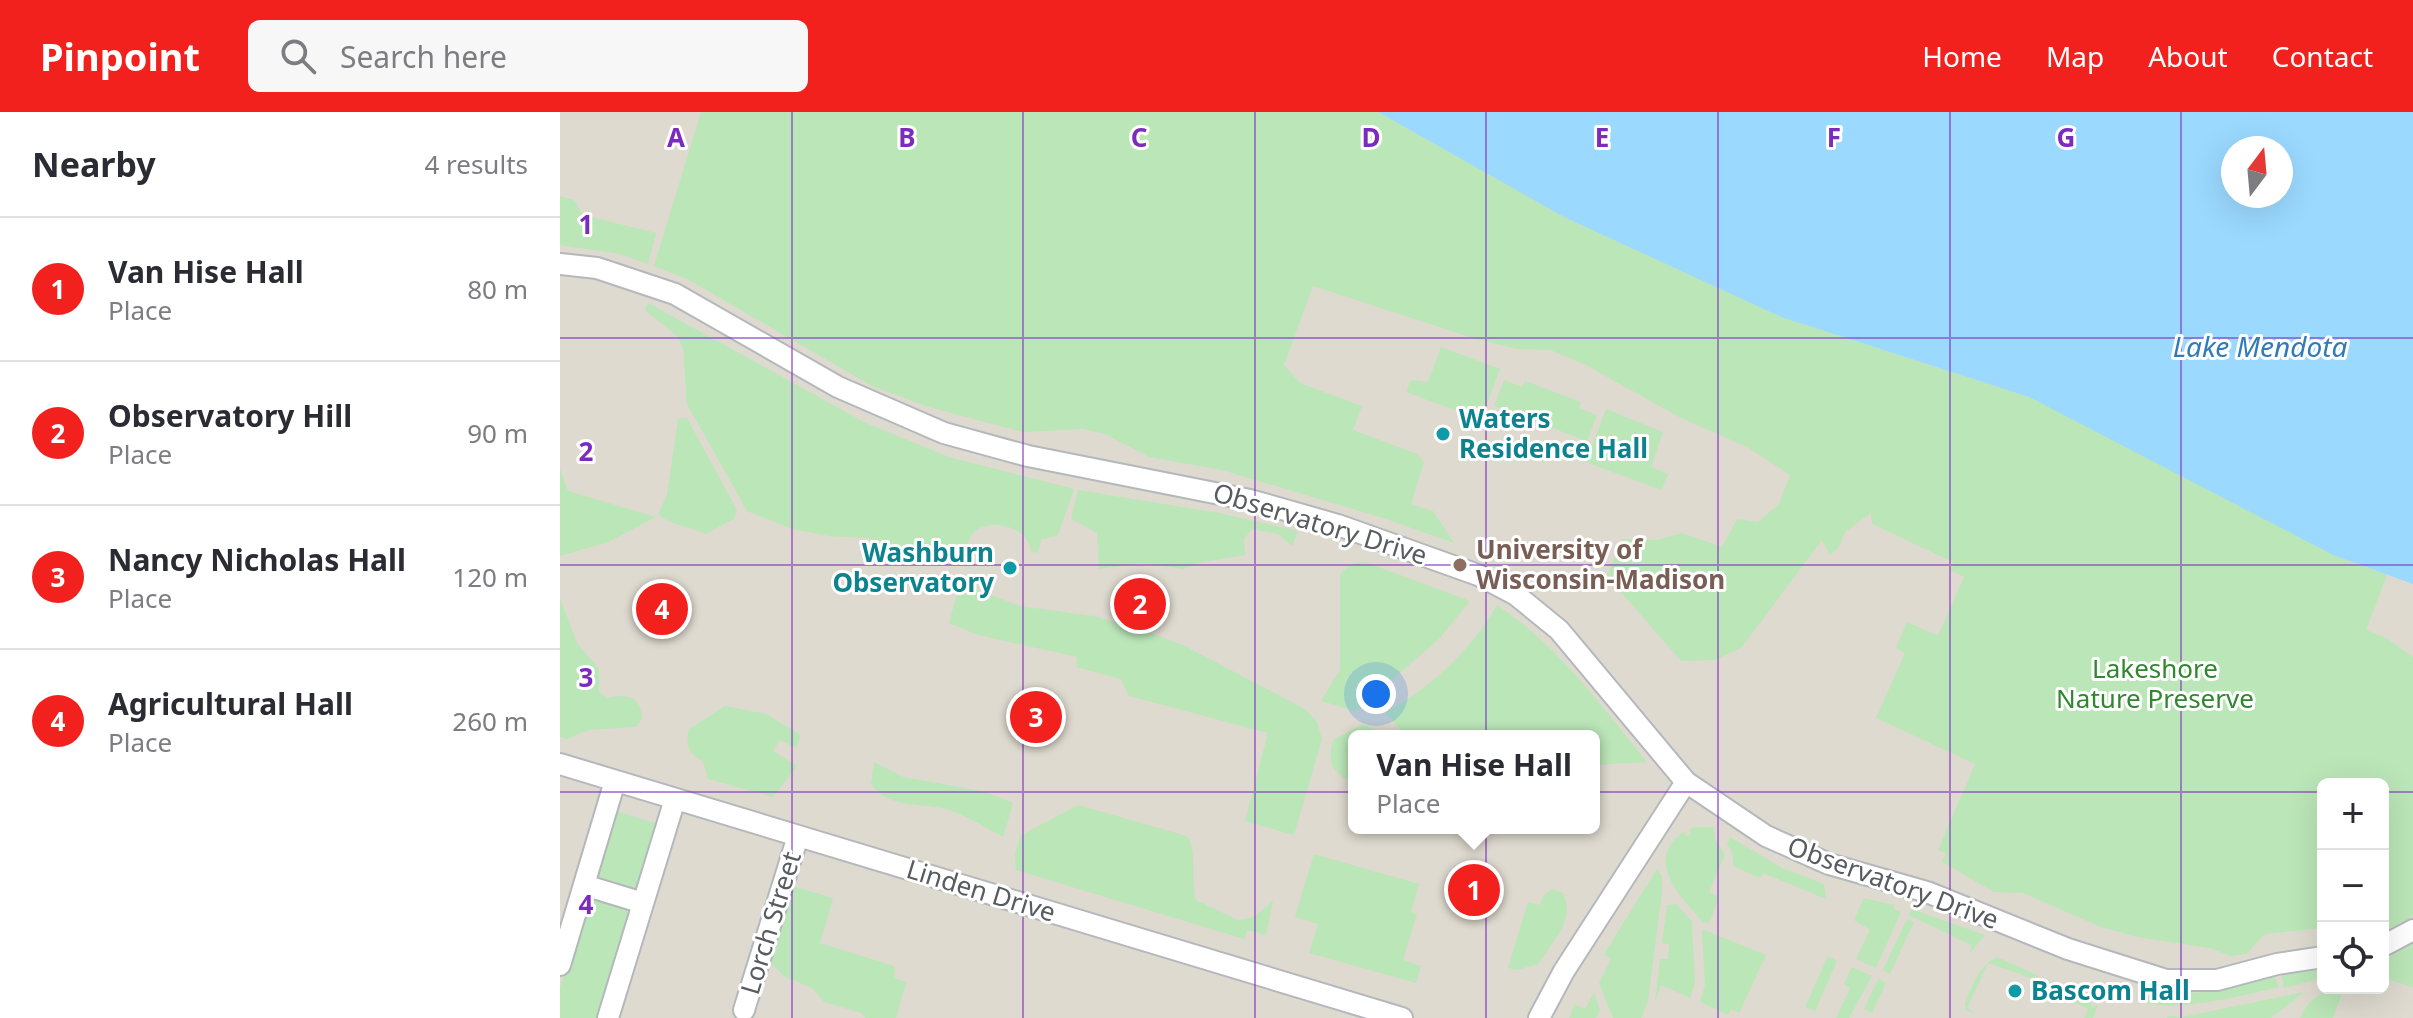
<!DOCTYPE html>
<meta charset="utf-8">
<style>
:root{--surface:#fff;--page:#f7f7f7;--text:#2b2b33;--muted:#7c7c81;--line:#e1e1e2;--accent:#f3211d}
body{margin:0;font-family:"Noto Sans",sans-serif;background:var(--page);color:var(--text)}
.controls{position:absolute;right:24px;bottom:24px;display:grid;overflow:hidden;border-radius:12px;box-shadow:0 8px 32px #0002}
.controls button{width:72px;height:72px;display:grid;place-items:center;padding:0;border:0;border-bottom:2px solid var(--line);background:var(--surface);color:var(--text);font:40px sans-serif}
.compass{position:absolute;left:1661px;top:24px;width:72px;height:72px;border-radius:50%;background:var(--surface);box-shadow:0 8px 32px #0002;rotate:16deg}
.you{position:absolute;left:816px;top:582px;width:28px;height:28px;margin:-20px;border:6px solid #fff;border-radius:50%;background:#1a73e8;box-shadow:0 0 0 12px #1a73e833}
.badge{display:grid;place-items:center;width:52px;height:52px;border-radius:50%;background:var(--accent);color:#fff;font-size:26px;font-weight:700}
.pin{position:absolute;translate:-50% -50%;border:4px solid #fff;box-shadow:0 2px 8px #0006}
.popup{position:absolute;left:788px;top:618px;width:252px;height:104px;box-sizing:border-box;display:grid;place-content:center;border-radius:12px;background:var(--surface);filter:drop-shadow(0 2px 6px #0005);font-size:26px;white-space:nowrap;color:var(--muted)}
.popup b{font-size:30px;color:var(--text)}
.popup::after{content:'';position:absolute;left:50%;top:100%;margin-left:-16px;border:16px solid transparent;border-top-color:var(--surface)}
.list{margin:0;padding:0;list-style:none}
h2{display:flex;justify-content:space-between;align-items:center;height:104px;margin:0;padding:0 32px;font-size:34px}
h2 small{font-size:26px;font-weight:400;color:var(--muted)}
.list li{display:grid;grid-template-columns:52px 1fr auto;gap:24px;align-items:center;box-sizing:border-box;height:144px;padding:0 32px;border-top:2px solid var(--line)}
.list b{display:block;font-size:30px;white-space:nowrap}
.list p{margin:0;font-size:26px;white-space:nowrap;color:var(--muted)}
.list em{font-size:26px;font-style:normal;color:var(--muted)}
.icon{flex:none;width:44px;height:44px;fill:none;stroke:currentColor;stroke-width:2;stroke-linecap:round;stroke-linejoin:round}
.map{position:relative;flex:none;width:1853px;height:906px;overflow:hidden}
header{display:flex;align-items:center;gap:48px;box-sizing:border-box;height:112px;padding:0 40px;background:var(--accent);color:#fff}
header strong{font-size:38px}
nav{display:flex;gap:44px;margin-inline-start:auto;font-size:28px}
.search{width:560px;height:72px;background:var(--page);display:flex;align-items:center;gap:20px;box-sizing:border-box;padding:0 28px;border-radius:12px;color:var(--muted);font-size:30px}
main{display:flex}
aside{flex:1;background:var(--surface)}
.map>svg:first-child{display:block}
.education{fill:#dedacf;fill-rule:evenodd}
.green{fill:#bbe6b8}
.water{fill:#9bd9ff;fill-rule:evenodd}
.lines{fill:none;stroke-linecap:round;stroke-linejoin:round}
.minor-casing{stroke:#b4b8bc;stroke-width:24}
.minor{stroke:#fff;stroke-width:20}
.grid{fill:none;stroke:#7b2cbf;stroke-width:2;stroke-opacity:0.55}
.culture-dot{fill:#0f9aa8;stroke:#fff;stroke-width:3}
.education-dot{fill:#8d6e63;stroke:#fff;stroke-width:3}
.labels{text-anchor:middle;stroke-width:6;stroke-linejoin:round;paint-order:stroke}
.culture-label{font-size:26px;font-weight:bold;fill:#0d838f;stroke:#fff;text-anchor:start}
.street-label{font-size:26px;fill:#575c61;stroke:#fff}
.education-label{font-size:26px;font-weight:bold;fill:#785e54;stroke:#fff;text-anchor:start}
.park-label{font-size:26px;fill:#30872f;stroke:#fff}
.water-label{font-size:28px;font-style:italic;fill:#337bb6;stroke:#fff}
.grid-label{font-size:26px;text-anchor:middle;font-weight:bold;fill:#7b2cbf;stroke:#fff;stroke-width:6;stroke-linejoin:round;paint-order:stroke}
</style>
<header>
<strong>Pinpoint</strong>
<div class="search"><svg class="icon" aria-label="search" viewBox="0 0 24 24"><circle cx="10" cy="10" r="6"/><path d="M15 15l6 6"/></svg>Search here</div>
<nav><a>Home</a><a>Map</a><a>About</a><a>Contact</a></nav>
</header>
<main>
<aside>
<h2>Nearby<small>4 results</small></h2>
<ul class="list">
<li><span class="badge">1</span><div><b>Van Hise Hall</b><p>Place</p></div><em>80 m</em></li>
<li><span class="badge">2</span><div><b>Observatory Hill</b><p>Place</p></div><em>90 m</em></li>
<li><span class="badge">3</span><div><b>Nancy Nicholas Hall</b><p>Place</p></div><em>120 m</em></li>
<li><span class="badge">4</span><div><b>Agricultural Hall</b><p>Place</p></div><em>260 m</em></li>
</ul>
</aside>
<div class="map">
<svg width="1853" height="906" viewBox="0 0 1853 906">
<rect width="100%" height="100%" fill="#ece8de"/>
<path class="education" d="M 0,0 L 818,0 L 1221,205 L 1469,285 L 1853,398 L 1853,906 L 0,906 ZM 794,624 L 1034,624 L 1034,716 L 794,716 ZM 1763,672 L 1823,672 L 1823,876 L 1763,876 Z"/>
<path class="green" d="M 141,0 L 818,0 L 1004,105 L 1221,205 L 1469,285 L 1497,298 L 1773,443 L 1827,463 L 1806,518 L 1828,527 L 1853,545 L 1853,804 L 1823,820 L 1823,672 L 1763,672 L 1763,816 L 1705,822 L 1686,842 L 1671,844 L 1650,836 L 1577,825 L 1541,815 L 1463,781 L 1434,780 L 1382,750 L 1386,741 L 1378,738 L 1415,652 L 1316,606 L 1345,541 L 1336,536 L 1347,510 L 1378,524 L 1404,465 L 1390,458 L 1393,450 L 1312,412 L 1311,401 L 1285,420 L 1279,435 L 1270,443 L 1262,428 L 1182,535 L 1155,548 L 1121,549 L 1047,464 L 1062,427 L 1097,428 L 1122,421 L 1162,435 L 1177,407 L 1198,410 L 1219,392 L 1230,363 L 1189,336 L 1121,306 L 1024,252 L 990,238 L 958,237 L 916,227 L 753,174 L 724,253 L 740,271 L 802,294 L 793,318 L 857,342 L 864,350 L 851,392 L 873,399 L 894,431 L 823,406 L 662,358 L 589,345 L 545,322 L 523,317 L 463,320 L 369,295 L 312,274 L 129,168 L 94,154 Z
M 0,84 L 14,88 L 23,103 L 96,121 L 88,152 L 60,142 L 0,133 Z
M 88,191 L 306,311 L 389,345 L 514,377 L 498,423 L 481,428 L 478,441 L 471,439 C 467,411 422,405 411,424 C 406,432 404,445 402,454 L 308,426 L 269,424 L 232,417 L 187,399 L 127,292 L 123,236 L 117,224 L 85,198 Z
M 881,235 L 940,257 L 921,308 L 846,280 L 851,268 L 868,270 Z
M 944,268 L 962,275 L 965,269 L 1021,290 L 1019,296 L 1037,303 L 1027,329 L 934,294 Z
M 1046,297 L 1103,320 L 1091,355 L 1108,362 L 1101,378 L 1026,350 Z
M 127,306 L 177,398 L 174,407 L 145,422 C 130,414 111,414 98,402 L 107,383 L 118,307 Z
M 0,357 L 8,379 L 96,405 L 48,430 L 0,444 Z
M 518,378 L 659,401 L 738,419 L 732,434 L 718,422 L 692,417 L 684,427 L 685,443 L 642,450 L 623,457 L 581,451 L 539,457 L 537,421 L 511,407 Z
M 805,450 L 910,489 L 879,527 L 796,599 L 761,589 L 780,558 L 780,462 L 791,452 Z
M 400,471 L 460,494 L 533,504 L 578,516 L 625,534 L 745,597 L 757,610 L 762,627 L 734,723 L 685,709 L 708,621 L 569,584 L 561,567 L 516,555 L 517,545 L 418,523 L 389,511 Z
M 0,486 L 17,531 L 39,557 L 39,580 L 48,586 C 67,581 81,585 82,607 L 76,615 L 28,618 L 7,627 L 0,625 Z
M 937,493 C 999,534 1040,593 1087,650 L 1034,653 L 1034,624 L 847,624 L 825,601 C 873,574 909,540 937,493 Z
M 165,594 L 206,602 L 241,623 L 237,636 L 220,628 L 213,639 L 237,654 L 213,685 L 148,667 L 143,649 C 128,642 125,632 129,617 Z
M 803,612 L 826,624 L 794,624 L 794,671 C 772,661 767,652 773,628 Z
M 314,650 L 343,665 L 426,680 L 453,691 L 443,725 C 427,716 410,706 392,699 C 365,689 330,699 311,672 Z
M 518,693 L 627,724 C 638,741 630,766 636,788 L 678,808 L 694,805 L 713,789 L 706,823 L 687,818 L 684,827 L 456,758 L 455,743 L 460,724 Z
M 53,698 L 101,713 L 42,906 L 0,906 L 0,876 Z
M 1136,715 L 1154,715 L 1155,728 L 1165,742 L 1149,780 L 1159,785 L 1149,811 L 1143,810 C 1121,786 1082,747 1125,719 L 1126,724 L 1131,723 L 1130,717 Z
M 1170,725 L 1222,756 L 1264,772 L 1266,787 L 1203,761 L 1200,766 L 1173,754 L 1173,742 L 1167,732 Z
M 754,742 L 859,772 L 851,800 L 857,802 L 843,848 L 861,854 L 856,871 L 749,841 L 758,812 L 735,805 Z
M 1097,757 L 1102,764 L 1102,780 L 1088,889 L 1081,906 L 1053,906 L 1039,871 L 1051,847 L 1044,842 Z
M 232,774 L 273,786 L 260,831 L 334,854 L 335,866 L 346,870 L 336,906 L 305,906 L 301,901 L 264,890 L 252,876 L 225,865 L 210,850 Z
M 992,777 L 1003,781 C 1016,808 992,830 978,852 L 957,858 L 948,856 L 968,790 L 980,793 L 983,784 Z
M 1304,786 L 1334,793 L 1334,797 L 1341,800 L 1316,856 L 1296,847 L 1310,818 L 1294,808 Z
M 1116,792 L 1132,809 L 1135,872 L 1130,886 L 1101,873 L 1095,890 L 1100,847 L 1108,847 L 1109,832 L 1102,831 L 1107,793 Z
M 1351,797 L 1425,823 L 1410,841 L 1411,833 L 1349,803 Z
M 1347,807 L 1354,810 L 1330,862 L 1323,858 Z
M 1142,817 L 1206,843 L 1179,901 L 1171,897 L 1168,903 L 1140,890 L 1145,873 Z
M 1853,826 L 1853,875 L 1823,866 C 1823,846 1839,836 1853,826 Z
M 1268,844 L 1277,849 L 1255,899 L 1245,895 Z
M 1437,845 L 1479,864 L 1477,868 L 1428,851 L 1407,896 L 1414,901 L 1406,898 L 1405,892 C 1413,872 1418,855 1437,845 Z
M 1763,854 L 1763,866 L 1724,876 L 1721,861 Z
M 1292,855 L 1312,864 L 1289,906 L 1276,906 L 1290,876 L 1284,872 Z
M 1714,863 L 1719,875 C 1689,882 1598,906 1577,885 L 1583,875 L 1639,881 Z
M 1318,867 L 1326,871 L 1312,901 L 1304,897 Z
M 1485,867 L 1532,889 L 1531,895 L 1538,893 L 1533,906 L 1524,906 L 1528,897 L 1496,880 L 1497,877 L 1483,871 Z
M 1784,876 L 1773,906 L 1740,906 C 1749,887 1762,876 1784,876 Z
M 1034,880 L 1040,898 L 1036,906 L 1009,906 L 1015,892 L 1025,897 Z
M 1744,880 L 1711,906 L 1607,906 L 1608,904 L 1623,905 Z"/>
<path class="water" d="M 818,0 L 1853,0 L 1853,472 L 1773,443 L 1469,285 L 1221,205 L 1004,105 ZM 1673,36 L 1721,36 L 1721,84 L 1673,84 Z"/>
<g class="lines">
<g class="minor-casing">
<path id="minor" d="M 0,152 L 37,156 L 115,182 L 278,275 L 384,321 L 468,344 L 690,388 L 778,413 L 918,463 L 956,483 L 999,518 L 1126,670 L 1206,724 L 1269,752 L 1367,780 L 1508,837 L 1606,868 L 1657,868 L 1717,852 L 1763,845
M 0,652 L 842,906
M 24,773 L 83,791
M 1823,834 L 1853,818
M 0,853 L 55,669
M 184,898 L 238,724
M 48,906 L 115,687
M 979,906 L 1004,859 L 1126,670"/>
</g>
<use href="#minor" class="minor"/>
</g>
<path class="grid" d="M 232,0 L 232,906M 463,0 L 463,906M 695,0 L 695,906M 926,0 L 926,906M 1158,0 L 1158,906M 1390,0 L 1390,906M 1621,0 L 1621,906M 0,226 L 1853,226M 0,453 L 1853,453M 0,680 L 1763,680M 1823,680 L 1853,680"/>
<g class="culture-dot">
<circle cx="883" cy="322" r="8"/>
<circle cx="450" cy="456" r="8"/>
<circle cx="1455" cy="879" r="8"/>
</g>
<circle class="education-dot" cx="900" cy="453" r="8"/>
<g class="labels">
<g class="culture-label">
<text x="899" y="316">Waters<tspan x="899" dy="30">Residence Hall</tspan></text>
<text x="434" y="450" text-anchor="end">Washburn<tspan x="434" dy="30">Observatory</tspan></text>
<text x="1471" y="888">Bascom Hall</text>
</g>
<g class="street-label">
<text transform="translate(760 412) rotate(17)" y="9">Observatory Drive</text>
<text transform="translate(1333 771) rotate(20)" y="9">Observatory Drive</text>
<text transform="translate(421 779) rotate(17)" y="9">Linden Drive</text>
<text transform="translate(211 811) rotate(-73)" y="9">Lorch Street</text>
</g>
<g class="education-label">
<text x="916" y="447">University of<tspan x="916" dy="30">Wisconsin-Madison</tspan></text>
</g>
<g class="park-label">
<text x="1595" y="566">Lakeshore<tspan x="1595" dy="30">Nature Preserve</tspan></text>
</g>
<g class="water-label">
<text x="1700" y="245">Lake Mendota</text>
</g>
</g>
<g class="grid-label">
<text x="116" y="35">A</text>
<text x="347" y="35">B</text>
<text x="579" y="35">C</text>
<text x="811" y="35">D</text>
<text x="1042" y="35">E</text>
<text x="1274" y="35">F</text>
<text x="1506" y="35">G</text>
<text x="26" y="122">1</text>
<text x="26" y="349">2</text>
<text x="26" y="575">3</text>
<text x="26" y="802">4</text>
</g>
</svg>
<div class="controls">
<button>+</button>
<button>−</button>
<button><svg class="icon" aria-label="locate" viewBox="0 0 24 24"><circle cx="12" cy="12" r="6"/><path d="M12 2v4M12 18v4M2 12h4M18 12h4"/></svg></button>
</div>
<svg class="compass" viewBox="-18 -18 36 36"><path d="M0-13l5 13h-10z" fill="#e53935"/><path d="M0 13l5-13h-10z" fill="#7c7c81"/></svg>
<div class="you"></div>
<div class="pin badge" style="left:914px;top:778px">1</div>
<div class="popup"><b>Van Hise Hall</b>Place</div>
<div class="pin badge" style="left:580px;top:492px">2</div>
<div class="pin badge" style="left:476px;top:605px">3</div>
<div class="pin badge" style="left:102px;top:497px">4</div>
</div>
</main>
